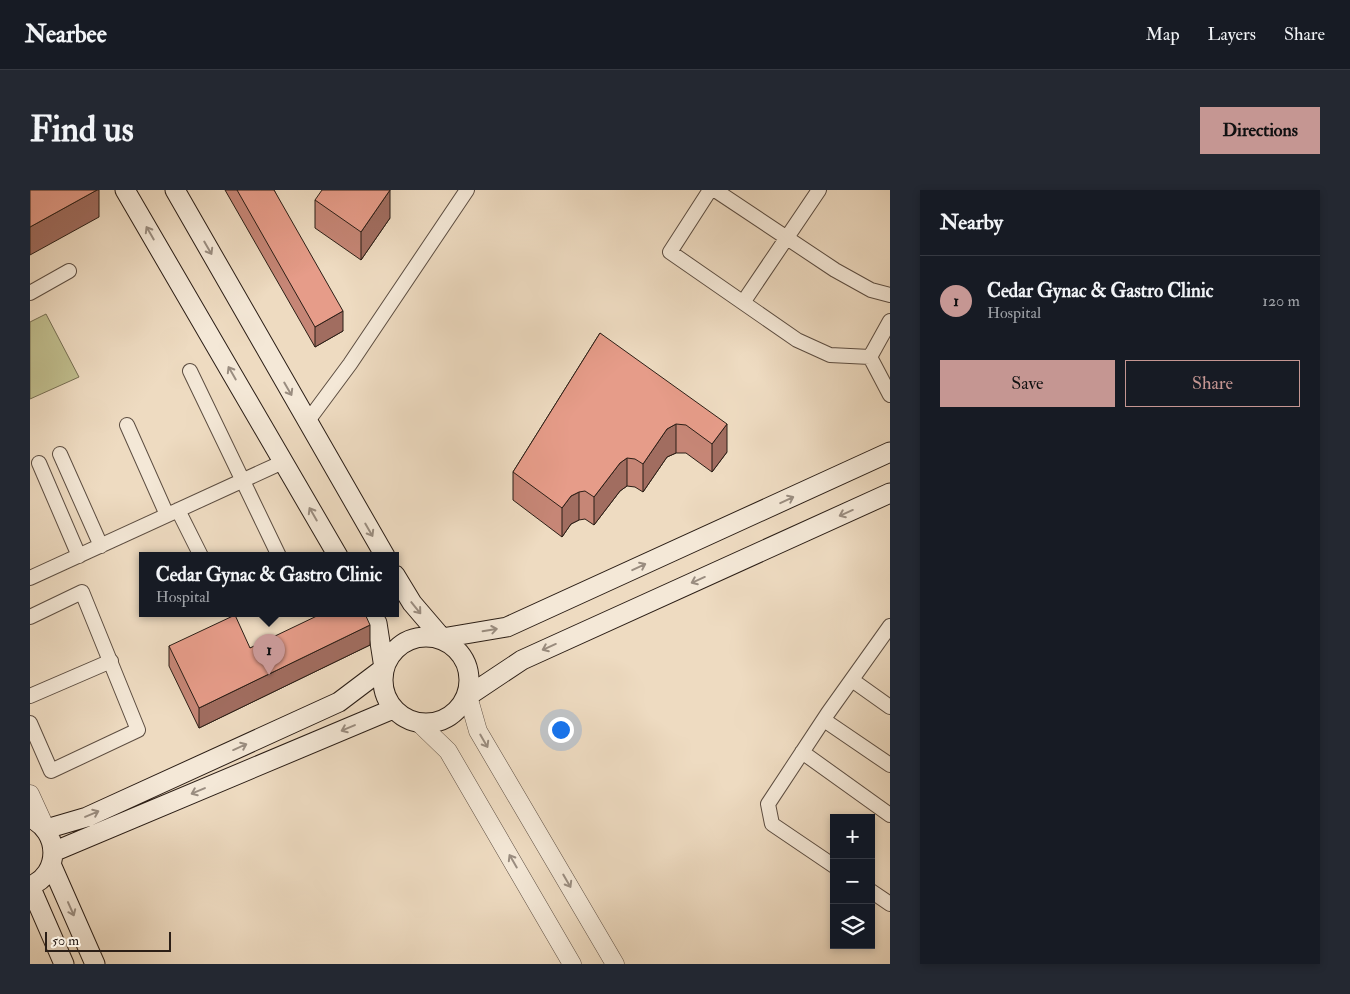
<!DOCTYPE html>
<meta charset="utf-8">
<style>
:root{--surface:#171b24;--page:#242831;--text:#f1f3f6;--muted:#9ea1a6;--line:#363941;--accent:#c59692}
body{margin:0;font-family:"IM FELL Double Pica",serif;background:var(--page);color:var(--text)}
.controls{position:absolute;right:15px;bottom:15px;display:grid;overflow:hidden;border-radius:0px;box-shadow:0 2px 8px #0003}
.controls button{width:45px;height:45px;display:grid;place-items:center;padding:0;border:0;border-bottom:1px solid var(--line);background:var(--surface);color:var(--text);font:25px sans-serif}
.scale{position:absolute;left:15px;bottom:12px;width:126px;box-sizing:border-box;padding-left:5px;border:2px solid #2b1e16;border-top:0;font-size:14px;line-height:18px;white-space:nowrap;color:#2b1e16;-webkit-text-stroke:4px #f4e8d7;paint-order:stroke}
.you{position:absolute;left:530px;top:539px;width:18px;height:18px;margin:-12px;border:4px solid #fff;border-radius:50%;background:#1a73e8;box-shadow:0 0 0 8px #1a73e833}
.badge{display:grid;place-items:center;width:32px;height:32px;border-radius:50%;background:var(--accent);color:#111;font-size:16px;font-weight:700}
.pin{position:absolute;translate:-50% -41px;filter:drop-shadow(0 1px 2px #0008)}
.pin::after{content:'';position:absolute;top:26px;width:18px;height:15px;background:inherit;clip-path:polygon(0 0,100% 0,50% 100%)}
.popup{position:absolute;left:109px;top:362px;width:260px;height:65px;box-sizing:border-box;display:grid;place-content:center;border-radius:0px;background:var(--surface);filter:drop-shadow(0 1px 4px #0005);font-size:16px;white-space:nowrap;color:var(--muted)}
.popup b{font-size:19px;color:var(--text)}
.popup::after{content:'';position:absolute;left:50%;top:100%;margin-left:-10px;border:10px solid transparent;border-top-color:var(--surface)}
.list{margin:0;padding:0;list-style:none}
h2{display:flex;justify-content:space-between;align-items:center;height:65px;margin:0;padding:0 20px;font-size:21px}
h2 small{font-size:16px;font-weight:400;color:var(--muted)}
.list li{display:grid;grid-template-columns:32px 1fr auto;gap:15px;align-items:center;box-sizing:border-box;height:90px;padding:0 20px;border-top:1px solid var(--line)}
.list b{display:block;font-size:19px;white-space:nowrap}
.list p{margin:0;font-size:16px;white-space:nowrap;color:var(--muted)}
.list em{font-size:16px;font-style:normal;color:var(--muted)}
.actions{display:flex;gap:10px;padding:15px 20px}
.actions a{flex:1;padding:11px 0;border:1px solid var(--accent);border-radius:0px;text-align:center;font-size:18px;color:var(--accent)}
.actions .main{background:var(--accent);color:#111}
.icon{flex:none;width:28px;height:28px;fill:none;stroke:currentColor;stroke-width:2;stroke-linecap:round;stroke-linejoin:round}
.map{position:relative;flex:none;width:860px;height:774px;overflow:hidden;border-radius:0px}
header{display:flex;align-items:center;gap:30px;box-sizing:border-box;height:70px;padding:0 25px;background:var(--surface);border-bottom:1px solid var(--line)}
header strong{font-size:24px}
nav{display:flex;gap:28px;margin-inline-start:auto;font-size:18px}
.intro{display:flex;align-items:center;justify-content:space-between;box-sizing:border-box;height:120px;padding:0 30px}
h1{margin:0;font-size:35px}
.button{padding:12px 22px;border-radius:0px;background:var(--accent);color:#111;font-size:18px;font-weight:700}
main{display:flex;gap:30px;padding:0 30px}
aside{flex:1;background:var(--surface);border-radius:0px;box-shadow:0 2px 8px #0003}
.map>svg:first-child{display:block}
.green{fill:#c0be8e;stroke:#766e52}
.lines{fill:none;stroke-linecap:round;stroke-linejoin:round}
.minor-casing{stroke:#5c4d41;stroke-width:16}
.tertiary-casing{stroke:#5c4d41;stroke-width:19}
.secondary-casing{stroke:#2b1e16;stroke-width:21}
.minor{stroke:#f4e8d7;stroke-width:14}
.tertiary{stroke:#f4e8d7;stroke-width:18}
.secondary{stroke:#f4e8d7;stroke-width:19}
.wall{fill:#c68676;stroke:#2b1e16}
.shaded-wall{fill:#a16d60;stroke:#2b1e16}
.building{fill:#e69c89;stroke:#2b1e16}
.oneway{stroke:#9a8d80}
</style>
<header>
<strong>Nearbee</strong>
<nav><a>Map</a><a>Layers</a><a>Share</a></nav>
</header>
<div class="intro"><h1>Find us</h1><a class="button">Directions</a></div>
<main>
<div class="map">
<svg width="860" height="774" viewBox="0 0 860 774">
<rect width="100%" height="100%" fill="#eedbc1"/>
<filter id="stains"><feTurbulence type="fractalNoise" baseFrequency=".004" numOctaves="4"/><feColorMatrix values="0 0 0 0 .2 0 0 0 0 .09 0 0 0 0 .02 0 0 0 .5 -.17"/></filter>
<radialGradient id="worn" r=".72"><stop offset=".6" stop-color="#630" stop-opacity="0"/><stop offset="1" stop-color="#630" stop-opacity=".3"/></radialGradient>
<path class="green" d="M 16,124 L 49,187 L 0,209 L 0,132 Z"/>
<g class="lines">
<g class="minor-casing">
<path id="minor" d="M 680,0 L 640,62 L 767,150 L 800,165 L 840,167
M 685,0 L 805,80 L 841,100 L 860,105
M 0,103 L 39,81
M 714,111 L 789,0
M 840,167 L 860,205
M 840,167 L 860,131
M 160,181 L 249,366
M 277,232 L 320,174 L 437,0
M 97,235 L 137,325
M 30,264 L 71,356
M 9,273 L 49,366
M 148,320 L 171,366
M 0,388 L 253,272
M 0,427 L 52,402 L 108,540 L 21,581 L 0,533
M 822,490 L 860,517
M 0,506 L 81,471
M 794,530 L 860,575
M 772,562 L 860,625
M 804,676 L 742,634 L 738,614 L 798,523 L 860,436
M 841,701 L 860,714"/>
</g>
<g class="tertiary-casing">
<path id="tertiary" d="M 438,506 L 448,541 L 585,774
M 389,533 L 418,561 L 542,774
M 0,604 L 16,639"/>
</g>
<g class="secondary-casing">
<path id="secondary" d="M 95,0 L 308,366
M 145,0 L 355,366
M 365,385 L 382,413 L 412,448 L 477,437 L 860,262
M353 490a43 43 0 1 1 86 0a43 43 0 1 1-86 0Z
M 438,506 L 492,470 L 860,303
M 0,628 C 30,641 31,684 0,696
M 16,639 L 57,627 L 309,512 L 354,478 L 347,433 L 341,424
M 23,662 L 363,519
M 21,674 L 65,774
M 0,696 L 34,774"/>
</g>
<use href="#minor" class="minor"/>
<use href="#tertiary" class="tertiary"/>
<use href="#secondary" class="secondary"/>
</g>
<path class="wall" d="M 195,0 L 244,0 L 313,141 L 285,157 Z
M 285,10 L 360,28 L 331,70 L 285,38 Z
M 570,143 L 697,262 L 682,282 L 656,263 L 646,263 L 637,267 L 613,302 L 605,297 L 597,296 L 590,301 L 564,335 L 555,329 L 549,330 L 541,334 L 532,347 L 483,310 L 483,282 Z
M 340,455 L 169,538 L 139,476 L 139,456 L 220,458 Z"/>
<path class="shaded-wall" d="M 67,0 L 69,0 L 69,27 L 0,65 L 0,37 Z
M 360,0 L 360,28 L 331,70 L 331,42 Z
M 313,121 L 313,141 L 285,157 L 285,137 Z
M 646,234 L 646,263 L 637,267 L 613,302 L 613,274 L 637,239 Z
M 697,234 L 697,262 L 682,282 L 682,254 Z
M 597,268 L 597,296 L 590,301 L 564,335 L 564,307 L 590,273 Z
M 549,302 L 549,330 L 541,334 L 532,347 L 532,318 L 541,306 Z
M 340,435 L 340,455 L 169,538 L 169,518 Z"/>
<path class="building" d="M 0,0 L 67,0 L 0,37 Z
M 207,0 L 244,0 L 313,121 L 285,137 Z
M 292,0 L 360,0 L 331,42 L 285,10 Z
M 570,143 L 697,234 L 682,254 L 656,235 L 646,234 L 637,239 L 613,274 L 605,269 L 597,268 L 590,273 L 564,307 L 555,301 L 549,302 L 541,306 L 532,318 L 483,282 Z
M 291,424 L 335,424 L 340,435 L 169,518 L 139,456 L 205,425 L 220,458 Z"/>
<defs><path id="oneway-shaft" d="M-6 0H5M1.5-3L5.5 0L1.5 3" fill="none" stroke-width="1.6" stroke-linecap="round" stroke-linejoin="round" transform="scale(1.25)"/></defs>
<g class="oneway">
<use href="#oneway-shaft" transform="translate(120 43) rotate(-120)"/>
<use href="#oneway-shaft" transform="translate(178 58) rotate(60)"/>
<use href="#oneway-shaft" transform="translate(202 183) rotate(-120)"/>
<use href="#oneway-shaft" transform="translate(258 199) rotate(60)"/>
<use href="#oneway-shaft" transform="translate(757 310) rotate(-25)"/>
<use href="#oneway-shaft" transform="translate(816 323) rotate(156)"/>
<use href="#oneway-shaft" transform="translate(283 324) rotate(-120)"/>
<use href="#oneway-shaft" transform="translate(339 340) rotate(60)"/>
<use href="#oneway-shaft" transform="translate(609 377) rotate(-25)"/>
<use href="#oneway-shaft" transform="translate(668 390) rotate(156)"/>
<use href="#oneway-shaft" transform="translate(386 418) rotate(51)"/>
<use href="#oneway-shaft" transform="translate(460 440) rotate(-9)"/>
<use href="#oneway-shaft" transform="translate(519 457) rotate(156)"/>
<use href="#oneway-shaft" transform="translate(318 538) rotate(157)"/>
<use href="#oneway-shaft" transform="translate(454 551) rotate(60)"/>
<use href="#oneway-shaft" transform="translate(210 557) rotate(-24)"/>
<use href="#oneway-shaft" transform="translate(168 601) rotate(157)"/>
<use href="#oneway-shaft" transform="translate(62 624) rotate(-23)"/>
<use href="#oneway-shaft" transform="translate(483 671) rotate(-120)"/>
<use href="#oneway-shaft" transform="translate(537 691) rotate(60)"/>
<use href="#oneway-shaft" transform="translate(41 719) rotate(66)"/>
</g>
<rect width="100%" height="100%" filter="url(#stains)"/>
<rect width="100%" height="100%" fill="url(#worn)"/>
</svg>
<div class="controls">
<button>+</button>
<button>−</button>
<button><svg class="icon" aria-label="layers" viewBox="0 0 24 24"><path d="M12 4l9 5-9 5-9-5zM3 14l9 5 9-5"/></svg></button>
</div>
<div class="scale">50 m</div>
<div class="you"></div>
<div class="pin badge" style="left:239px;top:485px">1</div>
<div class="popup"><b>Cedar Gynac &amp; Gastro Clinic</b>Hospital</div>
</div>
<aside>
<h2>Nearby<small></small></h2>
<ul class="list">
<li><span class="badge">1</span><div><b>Cedar Gynac &amp; Gastro Clinic</b><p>Hospital</p></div><em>120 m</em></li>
</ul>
<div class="actions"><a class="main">Save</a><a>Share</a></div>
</aside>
</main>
